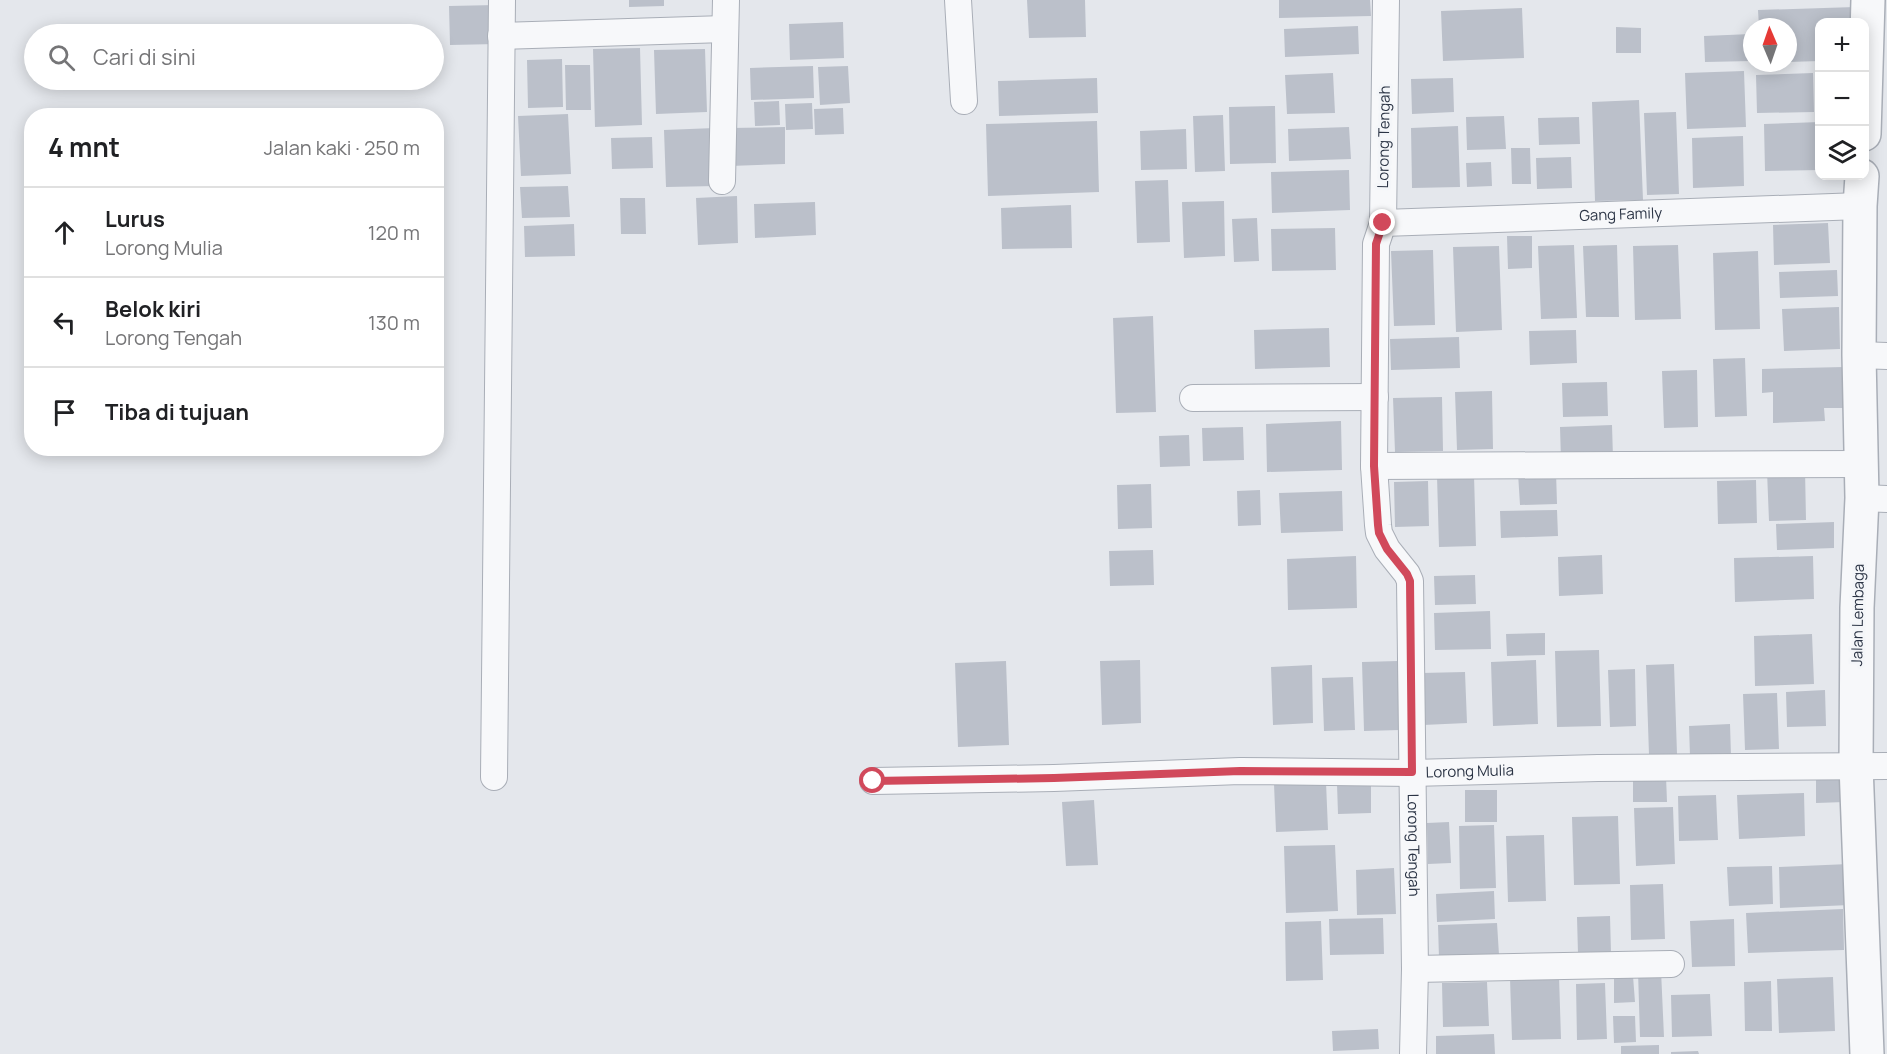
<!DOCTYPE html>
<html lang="id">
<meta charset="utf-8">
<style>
:root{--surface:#fff;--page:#f6f6f6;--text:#202124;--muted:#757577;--line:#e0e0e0}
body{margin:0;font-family:Manrope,sans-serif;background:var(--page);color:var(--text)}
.controls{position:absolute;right:18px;top:18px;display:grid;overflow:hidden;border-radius:12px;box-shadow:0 3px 15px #0003}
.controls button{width:54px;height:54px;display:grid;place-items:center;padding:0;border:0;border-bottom:2px solid var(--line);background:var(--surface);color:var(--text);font:30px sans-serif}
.compass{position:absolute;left:1743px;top:18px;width:54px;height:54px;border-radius:50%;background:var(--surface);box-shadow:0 3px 15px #0003;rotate:358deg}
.stop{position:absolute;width:18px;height:18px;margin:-14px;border:4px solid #d1495b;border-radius:50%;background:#fff}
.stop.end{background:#d1495b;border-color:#fff;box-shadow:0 2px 6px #0008}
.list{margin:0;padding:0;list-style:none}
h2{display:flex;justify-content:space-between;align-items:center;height:78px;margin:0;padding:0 24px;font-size:26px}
h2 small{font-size:20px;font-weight:400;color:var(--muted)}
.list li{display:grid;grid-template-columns:39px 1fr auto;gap:18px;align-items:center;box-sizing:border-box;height:90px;padding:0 24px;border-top:2px solid var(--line)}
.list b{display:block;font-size:22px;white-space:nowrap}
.list p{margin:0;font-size:20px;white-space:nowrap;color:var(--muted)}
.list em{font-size:20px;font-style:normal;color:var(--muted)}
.icon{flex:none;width:33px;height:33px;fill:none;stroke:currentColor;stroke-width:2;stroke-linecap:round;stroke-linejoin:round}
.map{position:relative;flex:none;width:1887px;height:1054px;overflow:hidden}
.search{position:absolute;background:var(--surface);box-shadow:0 3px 15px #0003;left:24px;top:24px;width:420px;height:66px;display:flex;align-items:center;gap:15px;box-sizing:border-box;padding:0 21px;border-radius:33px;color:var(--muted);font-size:22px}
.panel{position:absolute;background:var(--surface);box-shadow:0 3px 15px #0003;left:24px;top:108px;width:420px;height:348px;border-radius:24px}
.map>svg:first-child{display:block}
.building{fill:#bbc0ca}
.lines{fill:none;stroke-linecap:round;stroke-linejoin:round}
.minor-casing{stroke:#a9aeb7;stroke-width:28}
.tertiary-casing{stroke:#a9aeb7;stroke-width:36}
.minor{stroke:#f7f8fa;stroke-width:26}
.tertiary{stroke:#f7f8fa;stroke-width:33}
.route{stroke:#d1495b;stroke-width:8}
.labels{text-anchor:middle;stroke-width:6;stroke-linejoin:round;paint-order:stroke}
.street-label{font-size:15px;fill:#2b3445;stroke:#f4f6f9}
</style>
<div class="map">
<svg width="1887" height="1054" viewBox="0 0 1887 1054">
<rect width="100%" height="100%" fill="#e4e7ec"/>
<path class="building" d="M 629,0 L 664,0 L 664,6 L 629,7 Z
M 1027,0 L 1085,0 L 1086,37 L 1029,38 Z
M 1279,0 L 1370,0 L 1371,16 L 1279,18 Z
M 496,5 L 497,44 L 450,45 L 449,6 Z
M 1855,7 L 1856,22 L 1820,22 L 1820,61 L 1788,62 L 1788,27 L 1759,27 L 1758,10 Z
M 1522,8 L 1524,58 L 1443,61 L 1441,11 Z
M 843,22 L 844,58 L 790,60 L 789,24 Z
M 1358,26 L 1359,54 L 1285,57 L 1284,29 Z
M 1616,27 L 1641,28 L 1641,53 L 1616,53 Z
M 1751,34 L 1752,61 L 1705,62 L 1704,36 Z
M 640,48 L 642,125 L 595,127 L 593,49 Z
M 705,49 L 707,112 L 656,114 L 654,50 Z
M 562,59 L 563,107 L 528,108 L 527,60 Z
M 565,65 L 590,65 L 591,110 L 566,110 Z
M 813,66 L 814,98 L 751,100 L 750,68 Z
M 848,66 L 850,103 L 820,105 L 818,67 Z
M 1744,71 L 1746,127 L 1687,129 L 1685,73 Z
M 1333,73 L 1335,113 L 1287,114 L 1285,75 Z
M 1813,73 L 1814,112 L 1757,113 L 1756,75 Z
M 1097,78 L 1098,113 L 999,116 L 998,81 Z
M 1453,78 L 1454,112 L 1412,114 L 1411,79 Z
M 1639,100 L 1643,200 L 1595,201 L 1592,102 Z
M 779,101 L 780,125 L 755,126 L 754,102 Z
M 812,103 L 813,129 L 786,130 L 785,104 Z
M 1275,106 L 1276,163 L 1230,164 L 1229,107 Z
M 843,108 L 844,134 L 815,135 L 814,109 Z
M 1676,112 L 1679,194 L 1647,195 L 1644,113 Z
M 568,114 L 571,174 L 521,176 L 518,116 Z
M 1223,115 L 1225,171 L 1195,172 L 1193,116 Z
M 1504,116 L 1506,149 L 1467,150 L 1466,117 Z
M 1579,117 L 1580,144 L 1539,145 L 1538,118 Z
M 1097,121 L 1099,192 L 988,196 L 986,124 Z
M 1820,122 L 1820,170 L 1765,171 L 1764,124 Z
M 1458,126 L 1460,187 L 1412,188 L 1411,128 Z
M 785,127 L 785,164 L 730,166 L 729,128 Z
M 1349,127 L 1351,159 L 1289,161 L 1288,129 Z
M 715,128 L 716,186 L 666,187 L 664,130 Z
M 1186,129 L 1187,169 L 1141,170 L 1140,131 Z
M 1743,136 L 1744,186 L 1693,188 L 1692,138 Z
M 652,137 L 653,168 L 612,169 L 611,138 Z
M 1511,148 L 1530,148 L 1531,184 L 1512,184 Z
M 1571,157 L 1572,188 L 1537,189 L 1536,158 Z
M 1491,162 L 1492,186 L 1467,187 L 1466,163 Z
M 1349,170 L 1350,210 L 1272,213 L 1271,172 Z
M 1168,180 L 1170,242 L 1137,243 L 1135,181 Z
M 568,186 L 570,217 L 522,218 L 520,187 Z
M 737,196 L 738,243 L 698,245 L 696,198 Z
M 620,198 L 645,198 L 646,234 L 621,234 Z
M 1224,201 L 1225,256 L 1184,258 L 1182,202 Z
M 815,202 L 816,235 L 755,238 L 754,204 Z
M 1071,205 L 1072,248 L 1002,249 L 1001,208 Z
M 1257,218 L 1259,261 L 1234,262 L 1232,219 Z
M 1828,223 L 1830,263 L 1774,265 L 1773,225 Z
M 574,224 L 575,256 L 525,257 L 524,226 Z
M 1335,228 L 1336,270 L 1272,271 L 1271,229 Z
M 1507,236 L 1532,236 L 1532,268 L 1508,269 Z
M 1574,245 L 1577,318 L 1541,319 L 1538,246 Z
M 1617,245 L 1619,317 L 1586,317 L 1583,246 Z
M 1678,245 L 1681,319 L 1635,320 L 1633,246 Z
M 1499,246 L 1502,330 L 1456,332 L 1453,247 Z
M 1433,250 L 1435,325 L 1394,326 L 1391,251 Z
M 1758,251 L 1760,329 L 1715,330 L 1713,253 Z
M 1837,270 L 1838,296 L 1780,298 L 1779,272 Z
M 1839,307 L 1840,349 L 1784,351 L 1782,309 Z
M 1153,316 L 1156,412 L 1116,413 L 1113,318 Z
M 1329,328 L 1330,367 L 1255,369 L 1254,330 Z
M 1576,330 L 1577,363 L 1530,365 L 1529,331 Z
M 1459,337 L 1460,368 L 1391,370 L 1390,339 Z
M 1745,358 L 1747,416 L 1715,417 L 1713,359 Z
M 1844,367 L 1845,408 L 1824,408 L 1825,421 L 1773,423 L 1773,392 L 1762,393 L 1762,369 Z
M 1697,370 L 1698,427 L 1664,428 L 1662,371 Z
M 1607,382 L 1608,416 L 1563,417 L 1562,383 Z
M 1492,391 L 1493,449 L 1457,450 L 1455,392 Z
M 1442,397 L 1443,451 L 1395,452 L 1393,398 Z
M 1341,421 L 1342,470 L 1267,472 L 1266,424 Z
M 1612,425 L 1613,458 L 1561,460 L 1560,427 Z
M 1243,427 L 1244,460 L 1203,461 L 1202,428 Z
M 1189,435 L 1190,466 L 1160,467 L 1159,436 Z
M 1805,469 L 1806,520 L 1769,521 L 1767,471 Z
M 1556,472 L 1557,504 L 1520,505 L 1518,473 Z
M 1474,475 L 1476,546 L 1439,547 L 1437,476 Z
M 1756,480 L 1757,523 L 1718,524 L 1717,481 Z
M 1428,481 L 1429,526 L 1395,527 L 1394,482 Z
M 1151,484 L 1152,528 L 1118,529 L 1117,485 Z
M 1260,490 L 1261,525 L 1238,526 L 1237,491 Z
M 1342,491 L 1343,531 L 1281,533 L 1279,493 Z
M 1557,510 L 1558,536 L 1501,538 L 1500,511 Z
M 1834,522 L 1834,548 L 1777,550 L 1776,524 Z
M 1153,550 L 1154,585 L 1110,586 L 1109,551 Z
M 1602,555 L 1603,594 L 1559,596 L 1558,557 Z
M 1356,556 L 1357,608 L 1288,610 L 1287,559 Z
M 1813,556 L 1814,599 L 1735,602 L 1734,558 Z
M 1475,575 L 1476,604 L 1435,605 L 1434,576 Z
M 1490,611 L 1491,649 L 1435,650 L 1434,613 Z
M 1545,633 L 1545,655 L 1507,656 L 1506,634 Z
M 1812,634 L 1814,684 L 1755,686 L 1754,636 Z
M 1599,650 L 1601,726 L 1557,727 L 1555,651 Z
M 1140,660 L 1141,723 L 1102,725 L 1100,661 Z
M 1536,660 L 1538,724 L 1493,726 L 1491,662 Z
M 1006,661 L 1009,745 L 958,747 L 955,663 Z
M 1398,661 L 1400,730 L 1364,731 L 1362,662 Z
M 1674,664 L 1677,754 L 1649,755 L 1646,665 Z
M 1312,665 L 1313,723 L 1273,725 L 1271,667 Z
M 1635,669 L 1636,726 L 1610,727 L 1608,670 Z
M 1465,672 L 1467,723 L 1423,725 L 1421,673 Z
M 1353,677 L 1355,730 L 1324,731 L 1322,678 Z
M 1825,690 L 1826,726 L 1787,727 L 1786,692 Z
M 1777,693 L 1779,749 L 1745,750 L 1743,694 Z
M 1730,724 L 1731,756 L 1690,756 L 1689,726 Z
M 1666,776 L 1667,802 L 1633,802 L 1633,777 Z
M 1844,777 L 1845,802 L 1816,803 L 1816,778 Z
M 1326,782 L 1328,830 L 1276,832 L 1274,784 Z
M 1371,783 L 1371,813 L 1338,814 L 1337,784 Z
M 1465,790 L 1497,790 L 1497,822 L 1465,822 Z
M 1804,793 L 1805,836 L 1739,839 L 1737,795 Z
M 1716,795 L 1718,840 L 1679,841 L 1678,796 Z
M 1094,800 L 1098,865 L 1066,866 L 1062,802 Z
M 1673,807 L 1675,864 L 1636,866 L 1634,808 Z
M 1618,816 L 1620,884 L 1574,885 L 1572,817 Z
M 1449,822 L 1451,863 L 1428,864 L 1427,823 Z
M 1494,825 L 1496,888 L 1460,889 L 1459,826 Z
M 1544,835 L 1546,901 L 1508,902 L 1506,836 Z
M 1335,845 L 1338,911 L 1286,913 L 1284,846 Z
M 1849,864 L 1850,905 L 1780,908 L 1779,867 Z
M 1772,866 L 1773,904 L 1729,906 L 1727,867 Z
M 1394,868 L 1396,914 L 1357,915 L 1356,870 Z
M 1663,884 L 1665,939 L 1631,940 L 1630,885 Z
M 1494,891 L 1495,919 L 1437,922 L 1436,894 Z
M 1843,909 L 1844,950 L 1748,953 L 1746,913 Z
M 1610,916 L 1611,953 L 1578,954 L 1577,917 Z
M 1383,918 L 1384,954 L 1330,955 L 1329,919 Z
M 1734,919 L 1735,966 L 1692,967 L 1690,921 Z
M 1321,921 L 1323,980 L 1286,981 L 1285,922 Z
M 1497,923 L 1499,955 L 1439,958 L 1438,925 Z
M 1661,970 L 1664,1037 L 1640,1037 L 1638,971 Z
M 1559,976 L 1561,1039 L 1512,1040 L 1510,978 Z
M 1633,976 L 1635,1002 L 1614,1003 L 1614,977 Z
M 1833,977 L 1835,1031 L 1779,1033 L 1777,979 Z
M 1771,981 L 1772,1031 L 1745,1031 L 1744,982 Z
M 1487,982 L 1489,1026 L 1443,1027 L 1442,983 Z
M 1605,983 L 1607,1039 L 1577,1040 L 1576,984 Z
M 1710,994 L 1712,1036 L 1672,1037 L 1671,995 Z
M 1613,1016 L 1635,1016 L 1636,1042 L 1614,1043 Z
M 1378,1029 L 1379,1049 L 1333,1051 L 1332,1031 Z
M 1494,1034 L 1495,1054 L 1436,1054 L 1436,1036 Z
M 1659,1045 L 1659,1054 L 1621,1054 L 1621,1046 Z
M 1698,1051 L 1699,1054 L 1671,1054 L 1671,1052 Z"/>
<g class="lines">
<g class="minor-casing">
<g id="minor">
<path d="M 958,0 L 964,101"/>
<path id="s1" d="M 1386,0 L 1383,223 L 1376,244 L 1374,466 L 1378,525 L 1379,533 L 1387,549 L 1407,574 L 1410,581 L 1415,969 L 1413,1054"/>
<path d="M 501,36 L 725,29"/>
<path d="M 722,181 L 726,0"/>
<path id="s2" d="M 1383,223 L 1860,206"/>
<path d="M 1859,355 L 1887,356"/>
<path d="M 1193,398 L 1375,397"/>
<path d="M 1374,466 L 1860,464"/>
<path d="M 1862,498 L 1887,499"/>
<path d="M 494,777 L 502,0"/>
<path id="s3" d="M 873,781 L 1054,778 L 1240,771 L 1412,773 L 1598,768 L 1887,766"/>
<path d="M 1415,969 L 1671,964"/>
</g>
</g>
<g class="tertiary-casing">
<path id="tertiary" d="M 1864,134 L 1868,0
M 1862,176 L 1860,206 L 1859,355 L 1862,498 L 1857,608 L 1856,765 L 1867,1054"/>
</g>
<use href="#minor" class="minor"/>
<use href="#tertiary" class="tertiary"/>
</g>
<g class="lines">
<path class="route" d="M 873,781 L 1054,778 L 1240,771 L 1412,772 L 1410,581 L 1407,574 L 1387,549 L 1379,533 L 1378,525 L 1374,466 L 1376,244 L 1383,223"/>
</g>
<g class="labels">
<g class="street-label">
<text transform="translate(1384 137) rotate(-89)" y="5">Lorong Tengah</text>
<text dy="5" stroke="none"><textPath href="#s2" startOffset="238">Gang Family</textPath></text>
<text transform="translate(1858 615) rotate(-89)" y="5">Jalan Lembaga</text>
<text dy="5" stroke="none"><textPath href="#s3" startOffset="597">Lorong Mulia</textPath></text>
<text dy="5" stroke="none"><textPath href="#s1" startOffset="856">Lorong Tengah</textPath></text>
</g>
</g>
</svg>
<div class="controls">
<button>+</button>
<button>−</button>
<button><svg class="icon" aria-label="layers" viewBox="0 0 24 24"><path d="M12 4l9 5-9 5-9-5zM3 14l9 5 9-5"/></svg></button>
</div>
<svg class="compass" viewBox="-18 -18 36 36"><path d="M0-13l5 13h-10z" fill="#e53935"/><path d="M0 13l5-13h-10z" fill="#757577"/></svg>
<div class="stop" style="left:873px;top:781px"></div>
<div class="stop end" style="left:1383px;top:223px"></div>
<div class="search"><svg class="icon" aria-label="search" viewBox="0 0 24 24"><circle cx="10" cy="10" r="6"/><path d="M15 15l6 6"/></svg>Cari di sini</div>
<section class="panel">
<h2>4 mnt<small>Jalan kaki · 250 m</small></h2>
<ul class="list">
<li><svg class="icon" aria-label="ahead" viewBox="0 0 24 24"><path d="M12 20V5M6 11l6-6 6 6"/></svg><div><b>Lurus</b><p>Lorong Mulia</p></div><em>120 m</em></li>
<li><svg class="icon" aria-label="left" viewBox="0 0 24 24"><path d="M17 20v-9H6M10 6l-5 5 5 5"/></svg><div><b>Belok kiri</b><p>Lorong Tengah</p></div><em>130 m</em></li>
<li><svg class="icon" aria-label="arrive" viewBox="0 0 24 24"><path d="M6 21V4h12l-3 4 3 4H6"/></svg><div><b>Tiba di tujuan</b></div></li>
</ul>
</section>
</div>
